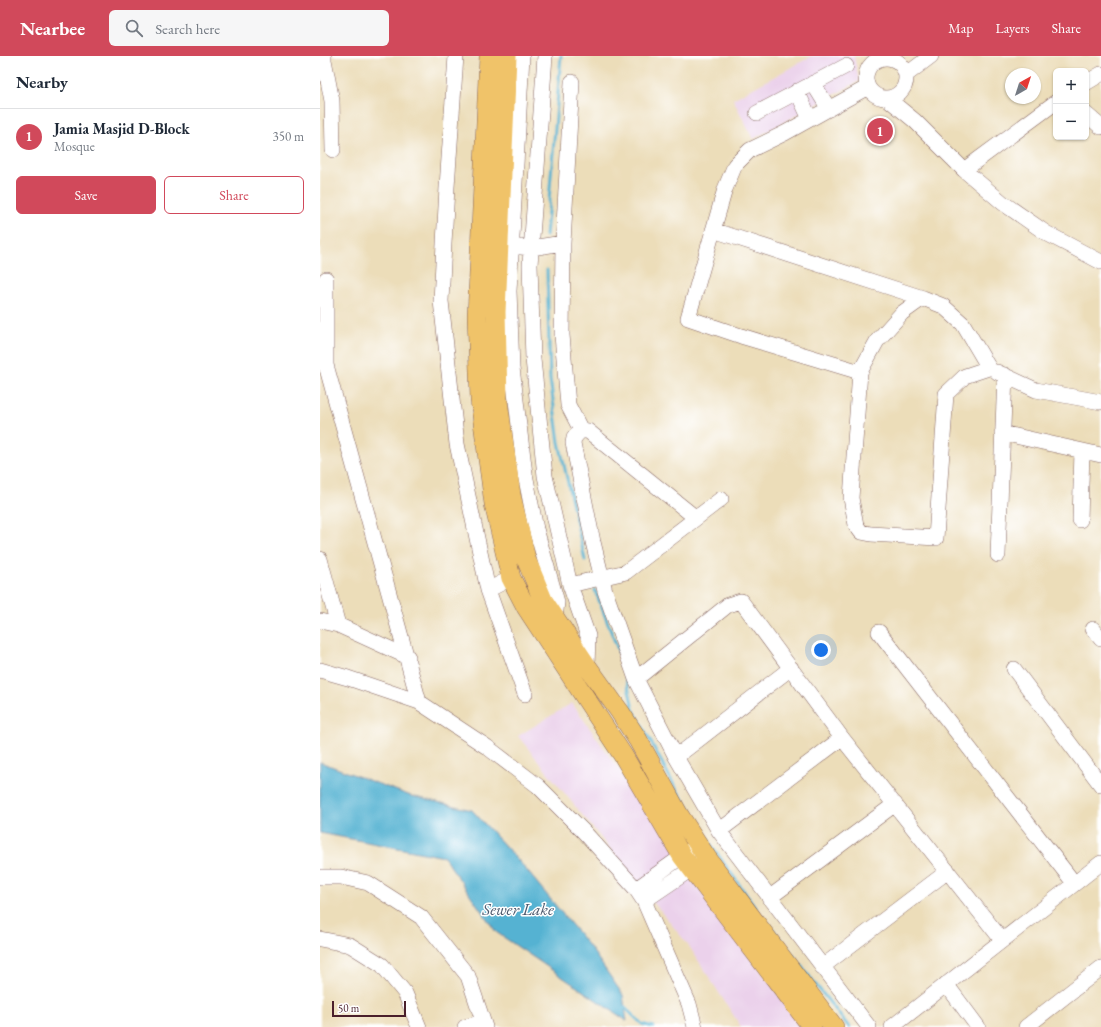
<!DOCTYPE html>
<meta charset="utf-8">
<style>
:root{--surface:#fff;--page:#f6f6f7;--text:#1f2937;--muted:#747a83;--line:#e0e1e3;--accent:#d1495b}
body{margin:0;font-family:"EB Garamond",serif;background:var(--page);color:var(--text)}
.controls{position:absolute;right:12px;top:12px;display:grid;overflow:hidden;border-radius:6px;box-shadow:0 1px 3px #0004}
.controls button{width:36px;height:36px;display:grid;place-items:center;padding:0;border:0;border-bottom:1px solid var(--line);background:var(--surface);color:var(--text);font:20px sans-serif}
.compass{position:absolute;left:685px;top:12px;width:36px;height:36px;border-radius:50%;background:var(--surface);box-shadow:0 1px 3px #0004;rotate:39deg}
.scale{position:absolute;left:12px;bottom:10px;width:74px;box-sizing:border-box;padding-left:4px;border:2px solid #4a1f2b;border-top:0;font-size:11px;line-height:14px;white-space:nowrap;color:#4a1f2b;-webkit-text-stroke:3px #fff;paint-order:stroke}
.you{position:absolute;left:501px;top:594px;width:14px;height:14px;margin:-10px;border:3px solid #fff;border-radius:50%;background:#1a73e8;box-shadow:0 0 0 6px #1a73e833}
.badge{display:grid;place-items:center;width:26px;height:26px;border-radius:50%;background:var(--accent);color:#fff;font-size:13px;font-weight:700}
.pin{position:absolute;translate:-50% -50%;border:2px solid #fff;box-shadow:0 1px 4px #0006}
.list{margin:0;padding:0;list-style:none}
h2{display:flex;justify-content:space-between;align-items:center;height:52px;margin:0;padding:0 16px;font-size:17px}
h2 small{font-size:13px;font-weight:400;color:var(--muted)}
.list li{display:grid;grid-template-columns:26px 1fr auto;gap:12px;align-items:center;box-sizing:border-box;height:56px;padding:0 16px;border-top:1px solid var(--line)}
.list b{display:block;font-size:15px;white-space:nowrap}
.list p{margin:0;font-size:13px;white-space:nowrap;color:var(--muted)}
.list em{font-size:13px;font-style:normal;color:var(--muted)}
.actions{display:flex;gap:8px;padding:12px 16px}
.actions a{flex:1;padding:9px 0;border:1px solid var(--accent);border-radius:6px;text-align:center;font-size:14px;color:var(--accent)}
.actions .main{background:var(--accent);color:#fff}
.icon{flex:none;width:22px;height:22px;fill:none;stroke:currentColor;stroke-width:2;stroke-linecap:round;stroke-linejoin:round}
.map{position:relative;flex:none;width:781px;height:971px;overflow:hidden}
header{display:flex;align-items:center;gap:24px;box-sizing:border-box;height:56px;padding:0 20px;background:var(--accent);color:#fff}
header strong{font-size:19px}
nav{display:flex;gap:22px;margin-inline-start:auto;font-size:14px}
.search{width:280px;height:36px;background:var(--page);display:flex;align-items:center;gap:10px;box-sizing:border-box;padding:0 14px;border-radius:6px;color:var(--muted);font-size:15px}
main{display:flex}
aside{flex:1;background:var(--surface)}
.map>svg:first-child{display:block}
.built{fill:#ebd1eb}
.water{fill:#54b2d2;stroke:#4f687e}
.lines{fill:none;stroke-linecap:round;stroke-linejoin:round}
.stream{stroke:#54b2d2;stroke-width:3}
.minor-casing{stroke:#83625d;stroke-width:16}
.major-casing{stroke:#83625d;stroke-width:20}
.minor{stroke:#fff;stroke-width:15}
.major{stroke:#f0c369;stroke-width:19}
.labels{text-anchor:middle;stroke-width:3;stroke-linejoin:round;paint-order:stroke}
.water-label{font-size:17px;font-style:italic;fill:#4e5a6e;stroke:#fff}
</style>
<header>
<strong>Nearbee</strong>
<div class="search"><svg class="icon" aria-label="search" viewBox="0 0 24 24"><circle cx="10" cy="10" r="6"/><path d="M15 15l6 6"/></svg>Search here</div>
<nav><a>Map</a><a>Layers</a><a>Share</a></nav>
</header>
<main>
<aside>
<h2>Nearby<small></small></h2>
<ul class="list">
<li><span class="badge">1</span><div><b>Jamia Masjid D-Block</b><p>Mosque</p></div><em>350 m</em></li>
</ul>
<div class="actions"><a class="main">Save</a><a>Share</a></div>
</aside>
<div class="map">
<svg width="781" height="971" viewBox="0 0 781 971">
<rect width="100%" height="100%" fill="#fff"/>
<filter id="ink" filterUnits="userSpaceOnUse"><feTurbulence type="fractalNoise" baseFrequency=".025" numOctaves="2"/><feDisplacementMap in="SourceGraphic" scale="8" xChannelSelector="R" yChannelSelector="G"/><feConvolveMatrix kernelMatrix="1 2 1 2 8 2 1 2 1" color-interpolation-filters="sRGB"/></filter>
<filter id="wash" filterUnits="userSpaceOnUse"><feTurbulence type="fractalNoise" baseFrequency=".012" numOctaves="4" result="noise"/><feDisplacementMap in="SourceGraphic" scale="16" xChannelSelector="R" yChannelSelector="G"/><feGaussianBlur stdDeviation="0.9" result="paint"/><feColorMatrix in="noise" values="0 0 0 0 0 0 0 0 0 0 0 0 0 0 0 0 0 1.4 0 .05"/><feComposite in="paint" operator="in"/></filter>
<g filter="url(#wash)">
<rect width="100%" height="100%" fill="#ecddb9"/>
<path class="built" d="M 492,0 L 534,0 L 539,25 L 433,83 L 413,43 Z
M 252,647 L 481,971 L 421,971 L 369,890 L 198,680 Z"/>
<path class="water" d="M 0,706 L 91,740 L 152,754 L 199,805 L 270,891 L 303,939 L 307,965 L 176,876 L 124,801 L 0,777 Z"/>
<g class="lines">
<path class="stream" d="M 226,180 L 241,0
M 227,214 L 230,323 L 239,386 L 265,504
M 275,534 L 300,599
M 304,612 L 313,653 L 354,729 L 387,783 L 436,852
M 449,869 L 529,971
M 302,949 L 322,968 L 333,971"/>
</g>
</g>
<g filter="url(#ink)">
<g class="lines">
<g class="minor-casing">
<path id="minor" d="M 4,0 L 4,4 L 12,45 L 13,94
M 136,0 L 127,131 L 121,245 L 137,388 L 168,534 L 205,638
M 202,0 L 189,235 L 192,312 L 205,418 L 216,473 L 237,546 L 235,562
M 225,0 L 210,209 L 213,303 L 225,420 L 250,529
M546 22a20 20 0 1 1 40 0a20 20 0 1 1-40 0Z
M 586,19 L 611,0
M 252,26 L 243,187 L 242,279 L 248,349 L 261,374
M 493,27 L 509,53
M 766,27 L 781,18
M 477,35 L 490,63
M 567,42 L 595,65 L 644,114 L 683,147 L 726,177 L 781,206
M 437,57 L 526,10
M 766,58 L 781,71
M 644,114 L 736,46
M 393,174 L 603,242
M 201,191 L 211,192 L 243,187
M 0,307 L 6,309 L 99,646
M 6,309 L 6,223
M 540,316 L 531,442 L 536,469 L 541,476 L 551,478 L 616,482 L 626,338 L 645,320 L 669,312 L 643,268 L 623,250 L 603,242 L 582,257 L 557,285 L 540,316 L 421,280 L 368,262 L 405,133 L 415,109 L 430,94 L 465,77 L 548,31
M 677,316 L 716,334 L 781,346
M 261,374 L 254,382 L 253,387 L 273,486 L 285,535 L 316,623 L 356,701 L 399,775 L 549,971
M 261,374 L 268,375 L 376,462
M 682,377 L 781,399
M 760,464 L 762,395
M 678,499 L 685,319
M 0,503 L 18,569
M 168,534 L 191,522
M 0,565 L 18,569 L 88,601
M 773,573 L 781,583
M 559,576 L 754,827
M 267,610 L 268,580 L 250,529 L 306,516 L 401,443
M 694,613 L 781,729
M 0,614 L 28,622 L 99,646 L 167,691 L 218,730 L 265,777 L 316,833 L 324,845 L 369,948 L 375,971
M 316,623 L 408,549 L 421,545 L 522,682 L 682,884
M 356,701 L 471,612
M 399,775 L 522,682
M 0,821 L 21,821 L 48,827 L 101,861 L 148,920 L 165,971
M 316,833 L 378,789
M 449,842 L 575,748
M 324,845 L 380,807
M 0,883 L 30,889 L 62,909 L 85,937 L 99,971
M 502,911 L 628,815
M 626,928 L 658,971
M 145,971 L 163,966
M 572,971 L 781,807
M 706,971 L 781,912"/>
</g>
<g class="major-casing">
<path id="major" d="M 169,0 L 157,260 L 160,344 L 174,448 L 191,522 L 206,551 L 304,701 L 362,800 L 492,971
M 187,0 L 176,256 L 178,345 L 191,439 L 206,503 L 223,544 L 267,610 L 300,656 L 318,684 L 359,759 L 387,802 L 514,971"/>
</g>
<use href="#minor" class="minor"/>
<use href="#major" class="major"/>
</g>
</g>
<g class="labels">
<g class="water-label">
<text x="198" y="859">Sewer Lake</text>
</g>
</g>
</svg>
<div class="controls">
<button>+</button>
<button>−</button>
</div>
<svg class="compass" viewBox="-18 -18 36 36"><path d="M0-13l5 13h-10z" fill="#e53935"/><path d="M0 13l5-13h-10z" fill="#747a83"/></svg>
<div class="scale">50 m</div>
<div class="you"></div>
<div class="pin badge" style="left:560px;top:75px">1</div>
</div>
</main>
